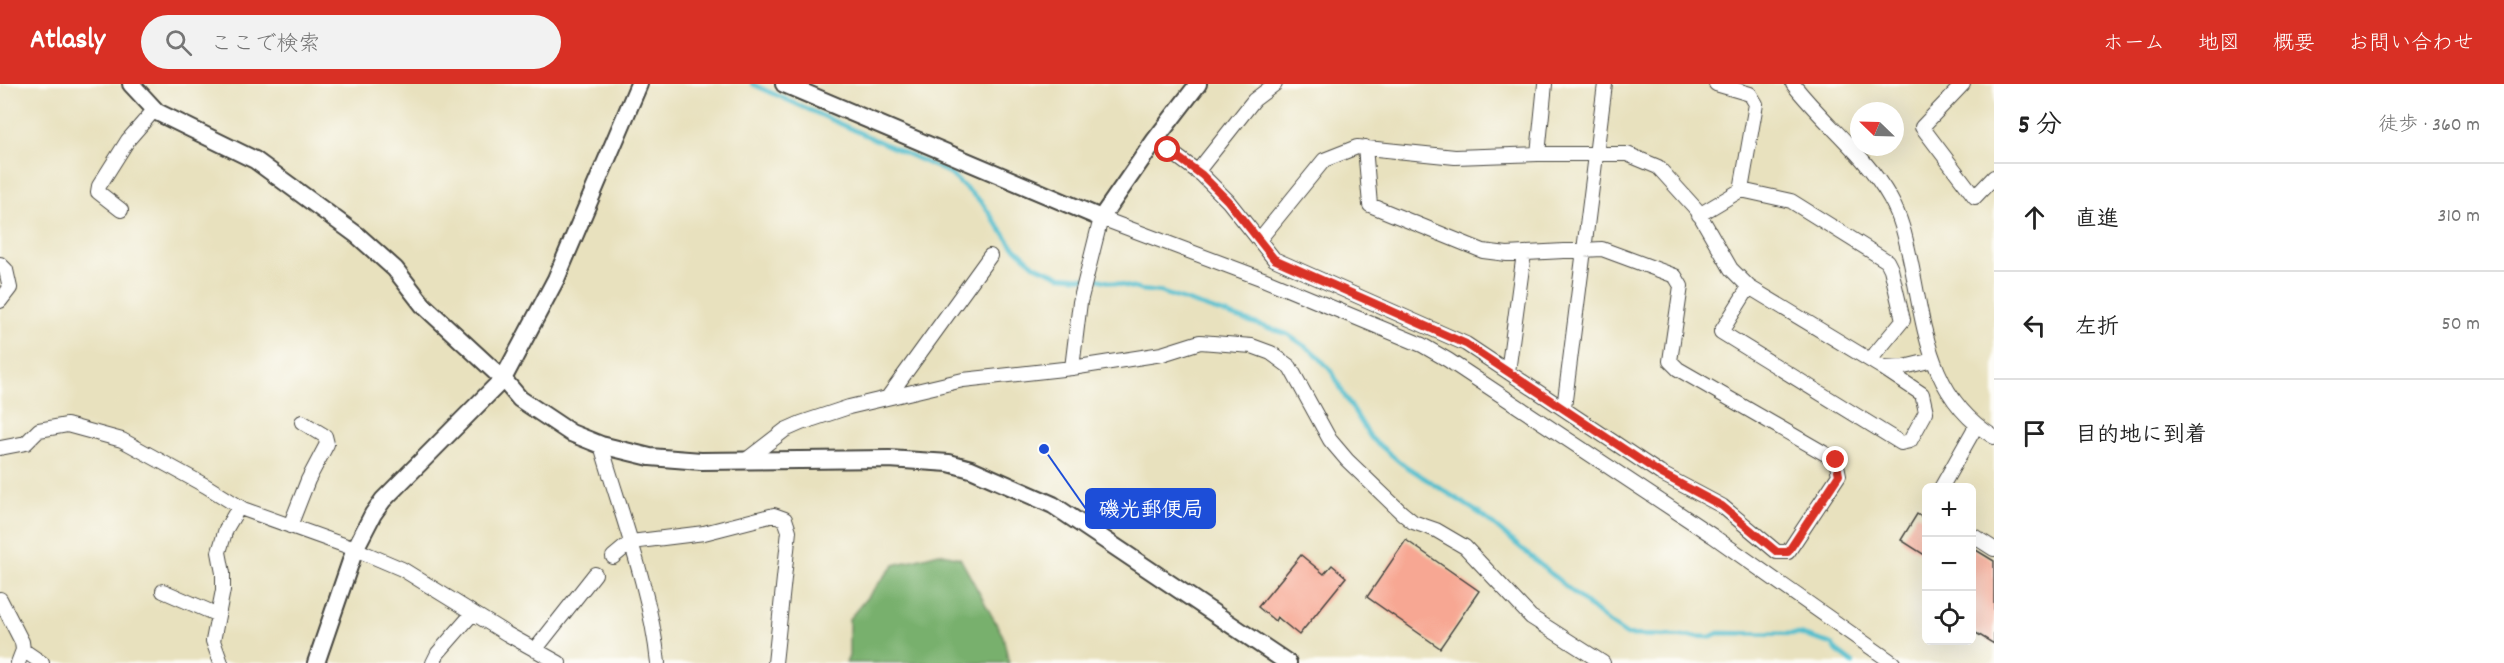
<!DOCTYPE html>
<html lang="ja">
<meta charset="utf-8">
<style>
:root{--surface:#fff;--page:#f2f2f2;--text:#222;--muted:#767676;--line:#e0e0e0;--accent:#d93025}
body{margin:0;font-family:Dekko,"Klee One",sans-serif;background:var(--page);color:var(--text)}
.controls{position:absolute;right:18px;bottom:18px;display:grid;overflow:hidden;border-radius:9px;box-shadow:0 6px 24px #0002}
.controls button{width:54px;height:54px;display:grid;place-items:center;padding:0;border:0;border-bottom:2px solid var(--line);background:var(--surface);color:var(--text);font:30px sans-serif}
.compass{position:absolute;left:1850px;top:18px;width:54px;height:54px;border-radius:50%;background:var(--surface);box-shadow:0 6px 24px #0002;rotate:293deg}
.stop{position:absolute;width:18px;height:18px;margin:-14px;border:4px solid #d93025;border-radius:50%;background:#fff}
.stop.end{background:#d93025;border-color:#fff;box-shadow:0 2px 6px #0008}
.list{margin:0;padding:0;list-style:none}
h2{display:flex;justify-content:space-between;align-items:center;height:78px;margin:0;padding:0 24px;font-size:26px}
h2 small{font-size:20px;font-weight:400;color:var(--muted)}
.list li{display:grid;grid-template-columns:39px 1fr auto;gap:18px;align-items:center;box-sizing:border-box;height:108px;padding:0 24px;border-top:2px solid var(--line)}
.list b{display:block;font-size:22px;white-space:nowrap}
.list em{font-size:20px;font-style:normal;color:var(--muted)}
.icon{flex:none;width:33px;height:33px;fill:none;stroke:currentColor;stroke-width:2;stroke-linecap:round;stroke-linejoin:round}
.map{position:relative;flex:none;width:1994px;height:579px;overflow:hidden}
header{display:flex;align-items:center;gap:36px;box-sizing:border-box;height:84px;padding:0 30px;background:var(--accent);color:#fff}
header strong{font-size:28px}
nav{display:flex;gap:33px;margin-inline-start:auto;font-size:21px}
.search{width:420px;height:54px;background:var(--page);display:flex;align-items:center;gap:15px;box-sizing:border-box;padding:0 21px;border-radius:33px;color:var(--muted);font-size:22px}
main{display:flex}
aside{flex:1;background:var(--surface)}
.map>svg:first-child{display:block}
.forest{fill:#78b06d;stroke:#526e4c;stroke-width:1.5}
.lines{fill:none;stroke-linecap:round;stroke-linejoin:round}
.stream{stroke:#53becd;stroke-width:4.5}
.building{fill:#f7a793}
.minor-casing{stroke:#474641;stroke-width:16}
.tertiary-casing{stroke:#474641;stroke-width:20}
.minor{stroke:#fff;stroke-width:14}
.tertiary{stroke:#fff;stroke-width:16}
.route{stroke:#d93025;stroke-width:8}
.leader{fill:none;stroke:#1d4ed8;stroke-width:2}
.callout-dot{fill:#1d4ed8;stroke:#fdfcf7;stroke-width:2}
.callout{fill:#1d4ed8;stroke:#1d4ed8;stroke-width:2}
.callout-label{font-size:21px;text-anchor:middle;font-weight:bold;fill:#fff}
</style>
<header>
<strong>Atlasly</strong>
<div class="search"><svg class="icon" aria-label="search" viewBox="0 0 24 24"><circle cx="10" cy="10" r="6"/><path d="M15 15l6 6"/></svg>ここで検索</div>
<nav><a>ホーム</a><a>地図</a><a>概要</a><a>お問い合わせ</a></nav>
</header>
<main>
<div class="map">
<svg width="1994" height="579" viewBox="0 0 1994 579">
<rect width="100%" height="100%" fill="#fdfcf7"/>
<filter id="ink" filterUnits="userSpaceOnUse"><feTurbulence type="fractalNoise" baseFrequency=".0167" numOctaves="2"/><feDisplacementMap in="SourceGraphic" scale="12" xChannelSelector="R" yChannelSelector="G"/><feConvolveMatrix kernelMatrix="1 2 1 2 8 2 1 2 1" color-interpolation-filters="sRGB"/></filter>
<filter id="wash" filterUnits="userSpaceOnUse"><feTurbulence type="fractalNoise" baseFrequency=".008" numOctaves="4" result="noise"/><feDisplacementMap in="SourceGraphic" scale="24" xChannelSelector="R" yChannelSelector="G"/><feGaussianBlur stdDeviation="1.35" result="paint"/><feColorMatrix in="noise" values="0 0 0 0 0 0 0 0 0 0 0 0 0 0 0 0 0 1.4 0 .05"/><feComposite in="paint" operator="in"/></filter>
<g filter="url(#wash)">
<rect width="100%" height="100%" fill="#e8e1be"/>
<path class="forest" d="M 939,469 L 960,474 L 1003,552 L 1009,579 L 846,579 L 849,572 L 849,535 L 894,481 Z"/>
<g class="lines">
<path class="stream" d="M 752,0 L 949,89 L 982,119 L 1012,161 L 1034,181 L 1060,192 L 1098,195 L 1141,206 L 1160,208 L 1287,250 L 1315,269 L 1333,289 L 1344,311 L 1371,354 L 1401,379 L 1482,431 L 1608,538 L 1627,551 L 1710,553 L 1718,549 L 1799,550 L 1832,560 L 1837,567 L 1853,579"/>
</g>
<g id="blocks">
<path class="building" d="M 1917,430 L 1926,436 L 1926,472 L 1901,456 Z
M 1406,456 L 1479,507 L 1440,564 L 1367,513 Z
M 1971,463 L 1994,477 L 1994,560 L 1971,546 Z
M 1301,471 L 1324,490 L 1332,481 L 1346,493 L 1299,551 L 1277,533 L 1275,537 L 1258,523 Z"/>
</g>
</g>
<g filter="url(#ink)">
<use href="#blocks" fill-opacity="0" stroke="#474641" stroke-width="1.5"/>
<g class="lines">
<g class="minor-casing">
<path id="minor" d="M 1716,0 L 1750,10 L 1756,20 L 1741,106
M 1793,0 C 1824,40 1865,70 1890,114 C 1902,135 1906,156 1911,179 C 1925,247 1930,314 1994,353
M 1963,0 L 1922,43 L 1975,113 L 1994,93
M 1155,56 L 1202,91 L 1228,117 L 1274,175 L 1466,260 L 1660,389 L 1722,422 L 1777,468 L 1788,468 L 1839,391 L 1836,376 L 1678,285 L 1670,277 L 1681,202 L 1675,192 L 1602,165 L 1507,170 L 1483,167 L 1370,121 L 1365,63
M 1538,70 L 1545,0
M 1197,88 L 1254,16 L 1275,0
M 121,126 L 98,108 L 99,102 L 128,56 L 155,25
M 1699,131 L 1741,106 L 1791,117 L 1887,177 L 1891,185 L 1903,236 L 1870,276
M 1259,156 L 1324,76 L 1357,63 L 1455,73 L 1538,70 L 1627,70 L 1658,83 L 1697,126 L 1731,185 L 1749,203 L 1883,284 L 1904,283 L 1933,276
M 0,180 L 6,186 L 10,204 L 0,217
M 1749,203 L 1721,248 L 1901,359 L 1910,357 L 1926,328 L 1922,310 L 1883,284
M 1072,284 L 1080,218 L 1101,134 L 1263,195 L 1422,261 L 1448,276 L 1713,452 L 1893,579
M 1508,288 L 1524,169
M 888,313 L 990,172
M 1564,324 L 1605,0
M 601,361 C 621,430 651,508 658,579
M 0,364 L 26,359 L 39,346 L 67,341 L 122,356 L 206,402 L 243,425 L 355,465 L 402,485 L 507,550 L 559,579
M 746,376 L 785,346 L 801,339 L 849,323 L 963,296 L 1072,284 L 1162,270 L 1200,258 L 1252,262 L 1271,269 L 1290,283 L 1330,356 L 1347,376 L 1402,429 L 1413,438 L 1436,446 L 1465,463 L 1531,533 L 1603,579
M 1941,404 L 1976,342
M 290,442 L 308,396 L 327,360 L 325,352 L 302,338
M 1972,451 L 1994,465
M 613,473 L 631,458 L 704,449 L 774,431 L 785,435 L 789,447 L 775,579
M 163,507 L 218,531
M 0,515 L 22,558 L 23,566 L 18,579
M 23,566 L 42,579
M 535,566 L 595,490
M 221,579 L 213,557 L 223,506 L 223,489 L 219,468 L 226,445 L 239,423
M 433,579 L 438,569 L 473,529"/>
</g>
<g class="tertiary-casing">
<path id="tertiary" d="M 131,0 L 157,28 L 255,76 L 357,151 L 395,185 L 423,221 L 503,295 L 520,315 L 571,349 L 601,361 L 650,373 L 701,377 L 889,375 L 949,379 L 971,385 L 1053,421 L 1288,579
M 784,0 L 1101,134 L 1155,56 L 1198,0
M 316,579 L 355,465 L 373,430 L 383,416 L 503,295 L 556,195 L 639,0"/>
</g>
<use href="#minor" class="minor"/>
<use href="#tertiary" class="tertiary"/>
</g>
</g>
<g class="lines" filter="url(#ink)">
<path class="route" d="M 1168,66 L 1202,91 L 1228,117 L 1274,175 L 1466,260 L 1660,389 L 1722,422 L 1777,468 L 1788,468 L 1839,391 L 1836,376"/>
</g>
<path class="leader" d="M1044 365L1086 425"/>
<circle class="callout-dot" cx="1044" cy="365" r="6"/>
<rect class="callout" x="1086" y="405" width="129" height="39" rx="6"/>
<g class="callout-label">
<text x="1151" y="432">磯光郵便局</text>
</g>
</svg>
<div class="controls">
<button>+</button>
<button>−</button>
<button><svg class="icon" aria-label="locate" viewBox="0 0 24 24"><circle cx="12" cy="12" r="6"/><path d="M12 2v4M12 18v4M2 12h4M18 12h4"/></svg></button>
</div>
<svg class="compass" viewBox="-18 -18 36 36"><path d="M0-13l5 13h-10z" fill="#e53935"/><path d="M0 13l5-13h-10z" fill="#767676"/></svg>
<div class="stop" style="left:1168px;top:66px"></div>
<div class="stop end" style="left:1836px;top:376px"></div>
</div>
<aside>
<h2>5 分<small>徒歩 · 360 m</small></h2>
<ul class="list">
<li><svg class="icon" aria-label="ahead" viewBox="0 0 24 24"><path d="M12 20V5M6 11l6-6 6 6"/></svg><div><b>直進</b></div><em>310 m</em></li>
<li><svg class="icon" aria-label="left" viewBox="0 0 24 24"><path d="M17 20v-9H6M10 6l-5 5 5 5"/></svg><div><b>左折</b></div><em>50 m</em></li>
<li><svg class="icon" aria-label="arrive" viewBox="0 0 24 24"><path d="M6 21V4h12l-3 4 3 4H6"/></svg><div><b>目的地に到着</b></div></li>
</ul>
</aside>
</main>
